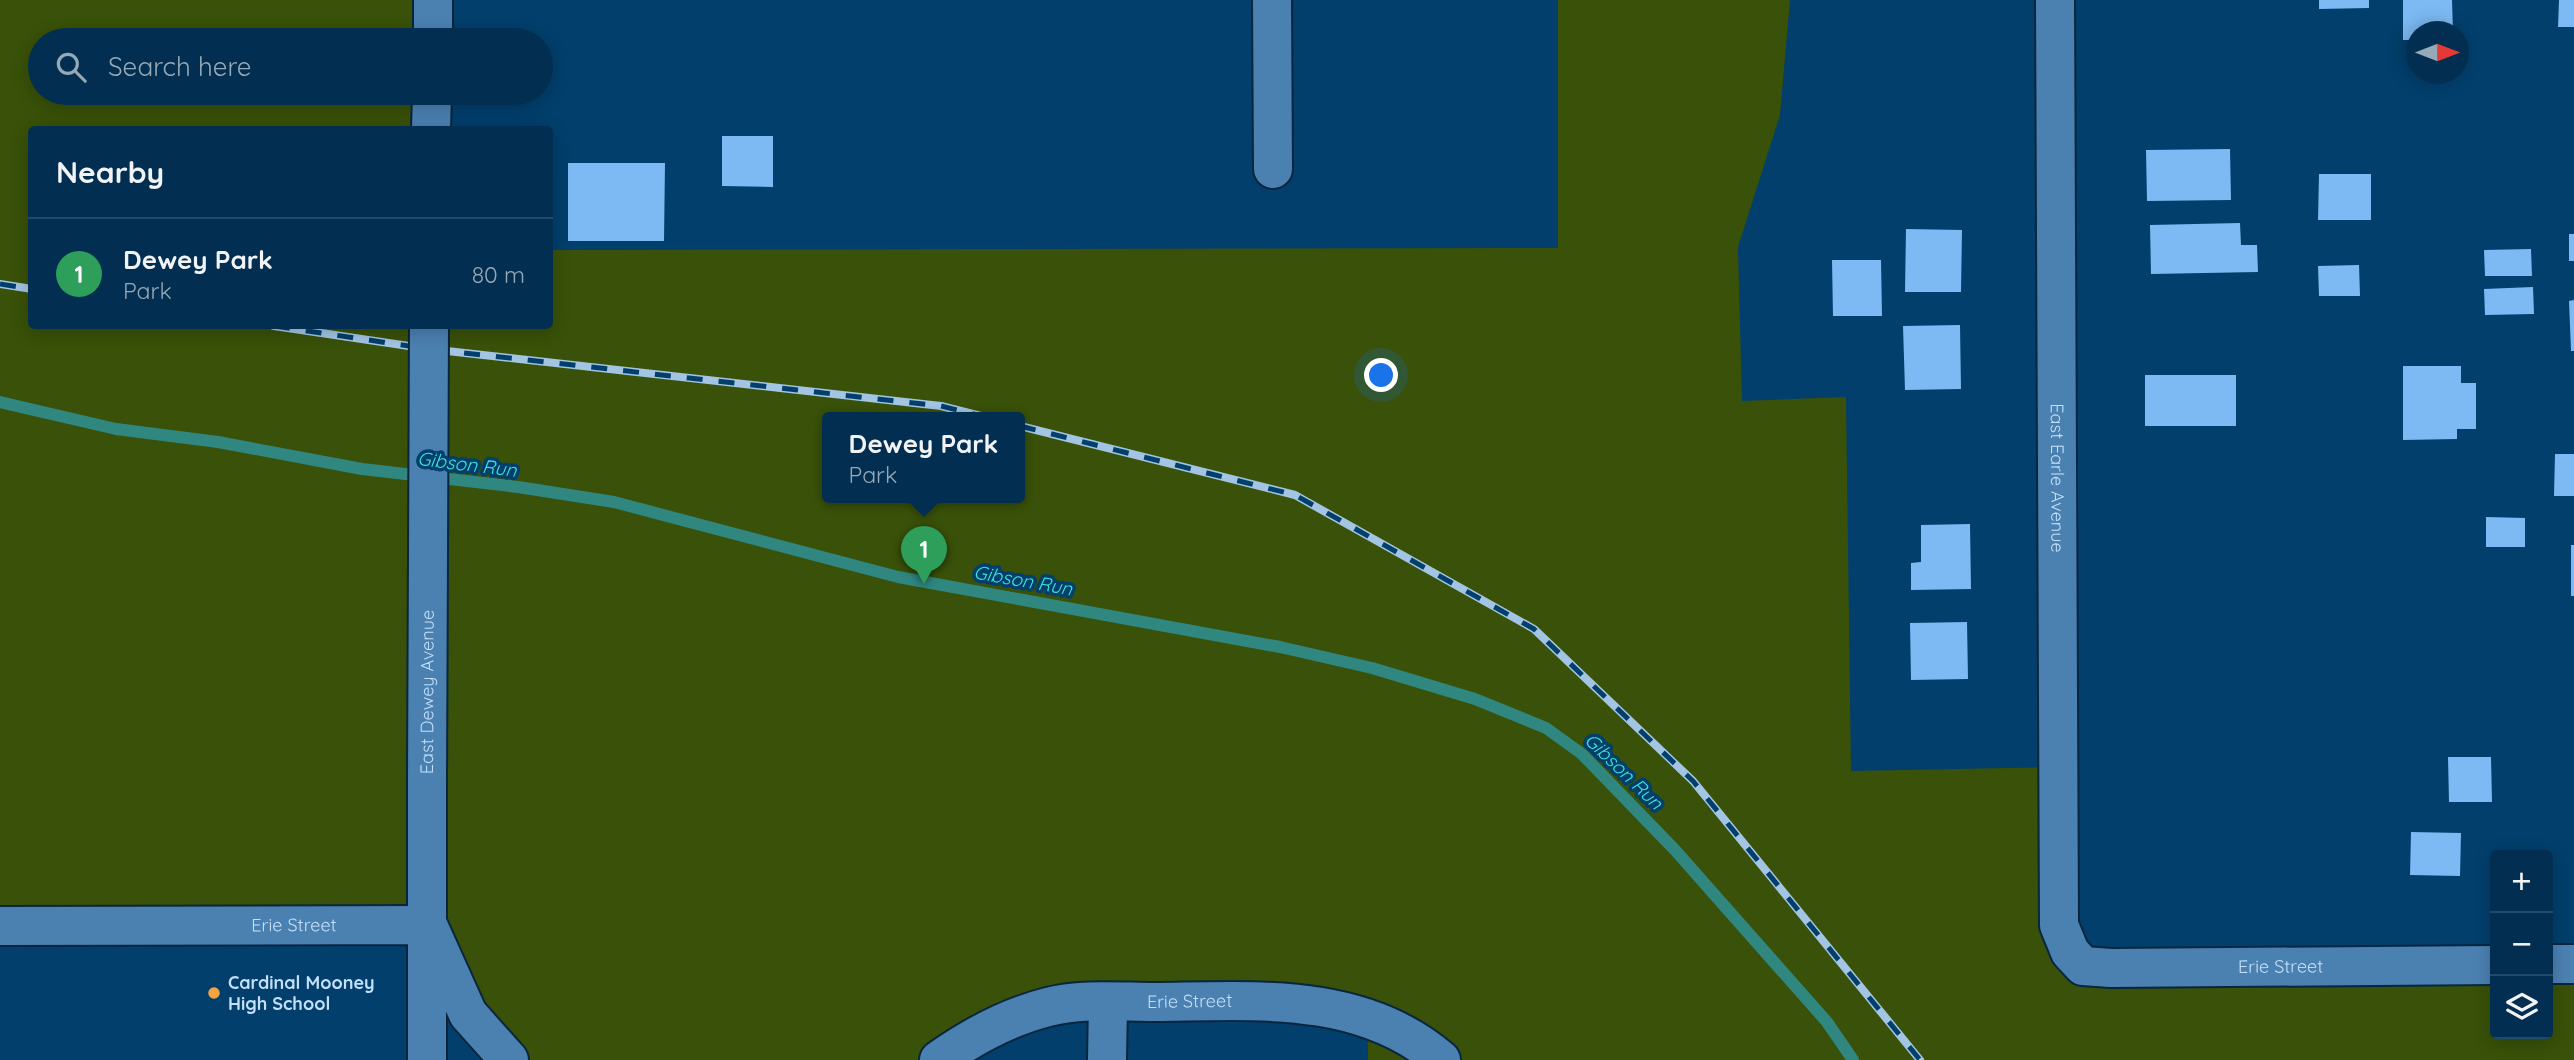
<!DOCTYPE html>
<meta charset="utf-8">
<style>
:root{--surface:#022f51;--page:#0c3758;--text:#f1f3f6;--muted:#96a9b7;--line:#234a68;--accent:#95b2f1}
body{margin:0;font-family:Quicksand,sans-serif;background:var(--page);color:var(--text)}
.controls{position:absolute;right:21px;bottom:21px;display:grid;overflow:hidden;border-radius:7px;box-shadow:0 4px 18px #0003}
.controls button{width:63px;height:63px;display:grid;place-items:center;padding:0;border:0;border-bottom:2px solid var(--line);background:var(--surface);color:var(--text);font:35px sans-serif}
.compass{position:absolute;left:2406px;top:21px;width:63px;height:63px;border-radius:50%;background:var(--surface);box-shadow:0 4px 18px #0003;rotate:90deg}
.you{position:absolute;left:1382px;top:376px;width:24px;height:24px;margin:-18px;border:5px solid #fff;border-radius:50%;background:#1a73e8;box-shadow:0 0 0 10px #1a73e833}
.badge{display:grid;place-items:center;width:46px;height:46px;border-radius:50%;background:var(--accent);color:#fff;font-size:23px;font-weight:700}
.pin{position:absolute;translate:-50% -58px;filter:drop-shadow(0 2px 4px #0008)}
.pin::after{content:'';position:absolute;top:37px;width:24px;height:21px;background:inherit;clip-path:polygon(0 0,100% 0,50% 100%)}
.popup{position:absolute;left:822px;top:412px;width:203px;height:91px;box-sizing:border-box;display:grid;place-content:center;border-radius:7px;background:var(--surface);filter:drop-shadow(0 2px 5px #0005);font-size:23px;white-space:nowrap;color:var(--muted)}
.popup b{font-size:26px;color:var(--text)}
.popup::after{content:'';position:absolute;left:50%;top:100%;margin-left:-14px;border:14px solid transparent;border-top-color:var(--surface)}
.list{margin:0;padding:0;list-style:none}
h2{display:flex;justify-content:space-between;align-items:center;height:91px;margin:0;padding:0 28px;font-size:30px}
h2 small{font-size:23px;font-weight:400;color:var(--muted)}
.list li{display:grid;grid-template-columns:46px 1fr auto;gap:21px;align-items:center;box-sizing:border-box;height:112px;padding:0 28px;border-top:2px solid var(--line)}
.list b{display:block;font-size:26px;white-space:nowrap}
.list p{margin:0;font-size:23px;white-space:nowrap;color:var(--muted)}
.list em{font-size:23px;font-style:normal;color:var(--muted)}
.icon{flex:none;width:38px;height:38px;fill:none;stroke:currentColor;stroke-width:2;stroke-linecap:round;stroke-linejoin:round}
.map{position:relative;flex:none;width:2574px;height:1060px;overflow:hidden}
.search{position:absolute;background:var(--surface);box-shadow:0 4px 18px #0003;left:28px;top:28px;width:525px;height:77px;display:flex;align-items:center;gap:18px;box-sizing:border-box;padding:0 24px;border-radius:38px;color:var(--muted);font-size:26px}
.panel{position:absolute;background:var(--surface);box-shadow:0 4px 18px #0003;left:28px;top:126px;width:525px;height:203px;border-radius:7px}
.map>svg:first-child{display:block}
.green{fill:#395108;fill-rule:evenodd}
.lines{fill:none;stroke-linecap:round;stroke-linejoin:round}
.stream{stroke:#2f8780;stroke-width:12}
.building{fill:#7dbaf3}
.minor-casing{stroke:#09263e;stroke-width:42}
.tertiary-casing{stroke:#09263e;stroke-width:42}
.minor{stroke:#4b81b1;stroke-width:38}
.tertiary{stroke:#4b81b1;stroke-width:38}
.rail-casing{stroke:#a3c5e3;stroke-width:8}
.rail{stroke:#023f6c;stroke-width:5;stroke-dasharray:16;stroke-linecap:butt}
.tertiary-bridge-casing{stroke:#09263e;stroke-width:42;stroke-linecap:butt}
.tertiary-bridge{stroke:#4b81b1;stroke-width:38}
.poi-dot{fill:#f4a443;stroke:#023f6c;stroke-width:2.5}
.labels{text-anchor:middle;stroke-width:7;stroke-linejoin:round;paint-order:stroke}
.street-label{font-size:18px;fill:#c3dffa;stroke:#023f6c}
.poi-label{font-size:18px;font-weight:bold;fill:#c3dffa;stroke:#023f6c;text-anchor:start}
.water-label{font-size:19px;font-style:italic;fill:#3be4d8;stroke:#023f6c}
</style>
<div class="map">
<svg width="2574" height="1060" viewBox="0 0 2574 1060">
<rect width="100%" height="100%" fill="#023f6c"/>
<path class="green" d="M 0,0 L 433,0 L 433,40 L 40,40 L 40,93 L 432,93 L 431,129 L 32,130 L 32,326 L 550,326 L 550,250 L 1558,248 L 1558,0 L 1790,0 L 1780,115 L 1738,247 L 1742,401 L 1846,397 L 1851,771 L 2058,767 L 2070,952 L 2495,965 L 2495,1034 L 2548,1034 L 2548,964 L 2574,964 L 2574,1060 L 1368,1060 L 1368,1019 L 1108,1003 L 939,1060 L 509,1060 L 428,925 L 0,926 ZM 828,418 L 1020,418 L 1020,498 L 828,498 Z"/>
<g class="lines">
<path class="stream" d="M 0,402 L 116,429 L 218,442 L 362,469 L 518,487 L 614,502 L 898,577 L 1280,647 L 1372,668 L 1475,699 L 1546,728 L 1582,754 L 1675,850 L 1827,1022 L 1853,1060"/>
</g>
<path class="building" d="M 2319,0 L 2369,0 L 2369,8 L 2319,9 Z
M 2403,0 L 2452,0 L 2453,32 L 2416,32 L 2416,40 L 2403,40 Z
M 2559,0 L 2574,0 L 2574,27 L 2558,27 Z
M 722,136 L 773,136 L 773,187 L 722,186 Z
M 2230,149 L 2231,200 L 2147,201 L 2146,150 Z
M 568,163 L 665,163 L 664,241 L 568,241 Z
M 2319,174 L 2371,174 L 2371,220 L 2318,220 Z
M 2240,223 L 2241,245 L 2257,245 L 2258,272 L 2151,274 L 2150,225 Z
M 1906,229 L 1962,230 L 1961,292 L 1905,292 Z
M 2569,234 L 2574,234 L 2574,261 L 2569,261 Z
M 2531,249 L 2532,276 L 2485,276 L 2484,250 Z
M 1832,260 L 1881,260 L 1882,316 L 1833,316 Z
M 2359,265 L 2360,296 L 2319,296 L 2318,266 Z
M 2533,287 L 2534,314 L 2485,315 L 2484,289 Z
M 2574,300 L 2574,351 L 2571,351 L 2569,301 Z
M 1960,325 L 1961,389 L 1905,390 L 1903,326 Z
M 2403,366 L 2461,366 L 2461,383 L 2476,383 L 2476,429 L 2457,429 L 2457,439 L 2403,440 Z
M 2145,375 L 2236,375 L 2236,426 L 2145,426 Z
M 2555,454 L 2574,454 L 2574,496 L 2554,496 Z
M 2486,517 L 2525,518 L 2525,547 L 2486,547 Z
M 1970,524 L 1971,589 L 1911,590 L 1911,563 L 1921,562 L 1921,525 Z
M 2571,545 L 2574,545 L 2574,596 L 2571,596 Z
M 1967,622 L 1968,679 L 1911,680 L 1910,623 Z
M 2448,757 L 2491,757 L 2492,802 L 2449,802 Z
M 2411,832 L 2461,833 L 2460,876 L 2410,875 Z"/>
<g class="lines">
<g class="minor-casing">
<g id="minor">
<path d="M 1272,0 L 1273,169"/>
<path id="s1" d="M 2055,0 L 2059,925 L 2070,952 L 2083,966 L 2111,968 L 2495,965"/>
<path id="s2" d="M 0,926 L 428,925 L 468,1014 L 509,1060"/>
<path d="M 2548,964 L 2574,964"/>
<path id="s3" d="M 939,1060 C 973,1036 1008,1017 1048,1007 C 1081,998 1121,1002 1155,1002 C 1253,1001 1361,991 1441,1060"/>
<path d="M 1107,1060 L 1108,1003"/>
</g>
</g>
<g class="tertiary-casing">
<path id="tertiary" d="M 433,40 L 433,0
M 431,130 L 432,93
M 427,780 L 427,1060"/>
</g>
<use href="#minor" class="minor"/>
<use href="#tertiary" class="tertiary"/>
<g class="rail-casing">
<path id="rail" d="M 0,284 L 32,289
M 274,326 L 429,349 L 941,406 L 989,418
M 1020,426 L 1295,495 L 1534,629 L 1693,781 L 1920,1060"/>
</g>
<use href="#rail" class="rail"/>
<g class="tertiary-bridge-casing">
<g id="tertiary-bridge">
<path id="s4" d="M 427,780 L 429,326"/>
</g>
</g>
<use href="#tertiary-bridge" class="tertiary-bridge"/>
</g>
<circle class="poi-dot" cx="214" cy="993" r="7"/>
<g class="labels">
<g class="street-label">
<text dy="6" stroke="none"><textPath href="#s1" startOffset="478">East Earle Avenue</textPath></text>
<text dy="6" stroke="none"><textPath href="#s4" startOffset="88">East Dewey Avenue</textPath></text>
<text dy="6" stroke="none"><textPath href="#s2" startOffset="294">Erie Street</textPath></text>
<text dy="6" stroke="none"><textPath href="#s1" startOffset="1171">Erie Street</textPath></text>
<text dy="6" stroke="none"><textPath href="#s3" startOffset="264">Erie Street</textPath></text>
</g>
<g class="poi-label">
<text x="228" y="989">Cardinal Mooney<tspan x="228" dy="21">High School</tspan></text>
</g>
<g class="water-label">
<text transform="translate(467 464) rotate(7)" y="7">Gibson Run</text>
<text transform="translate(1023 580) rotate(10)" y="7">Gibson Run</text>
<text transform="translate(1624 771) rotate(44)" y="7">Gibson Run</text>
</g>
</g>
</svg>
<div class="controls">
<button>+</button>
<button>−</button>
<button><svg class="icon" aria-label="layers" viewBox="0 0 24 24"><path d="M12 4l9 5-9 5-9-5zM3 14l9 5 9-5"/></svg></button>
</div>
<svg class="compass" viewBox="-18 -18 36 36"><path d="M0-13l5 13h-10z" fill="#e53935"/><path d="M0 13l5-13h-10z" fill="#96a9b7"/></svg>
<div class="you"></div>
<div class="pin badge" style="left:924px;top:584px;background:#2e9e5b">1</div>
<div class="popup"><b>Dewey Park</b>Park</div>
<div class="search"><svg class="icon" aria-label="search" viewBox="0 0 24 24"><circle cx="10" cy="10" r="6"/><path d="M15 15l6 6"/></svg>Search here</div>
<section class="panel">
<h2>Nearby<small></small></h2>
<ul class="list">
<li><span class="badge" style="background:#2e9e5b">1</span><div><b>Dewey Park</b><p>Park</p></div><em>80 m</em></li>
</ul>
</section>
</div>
